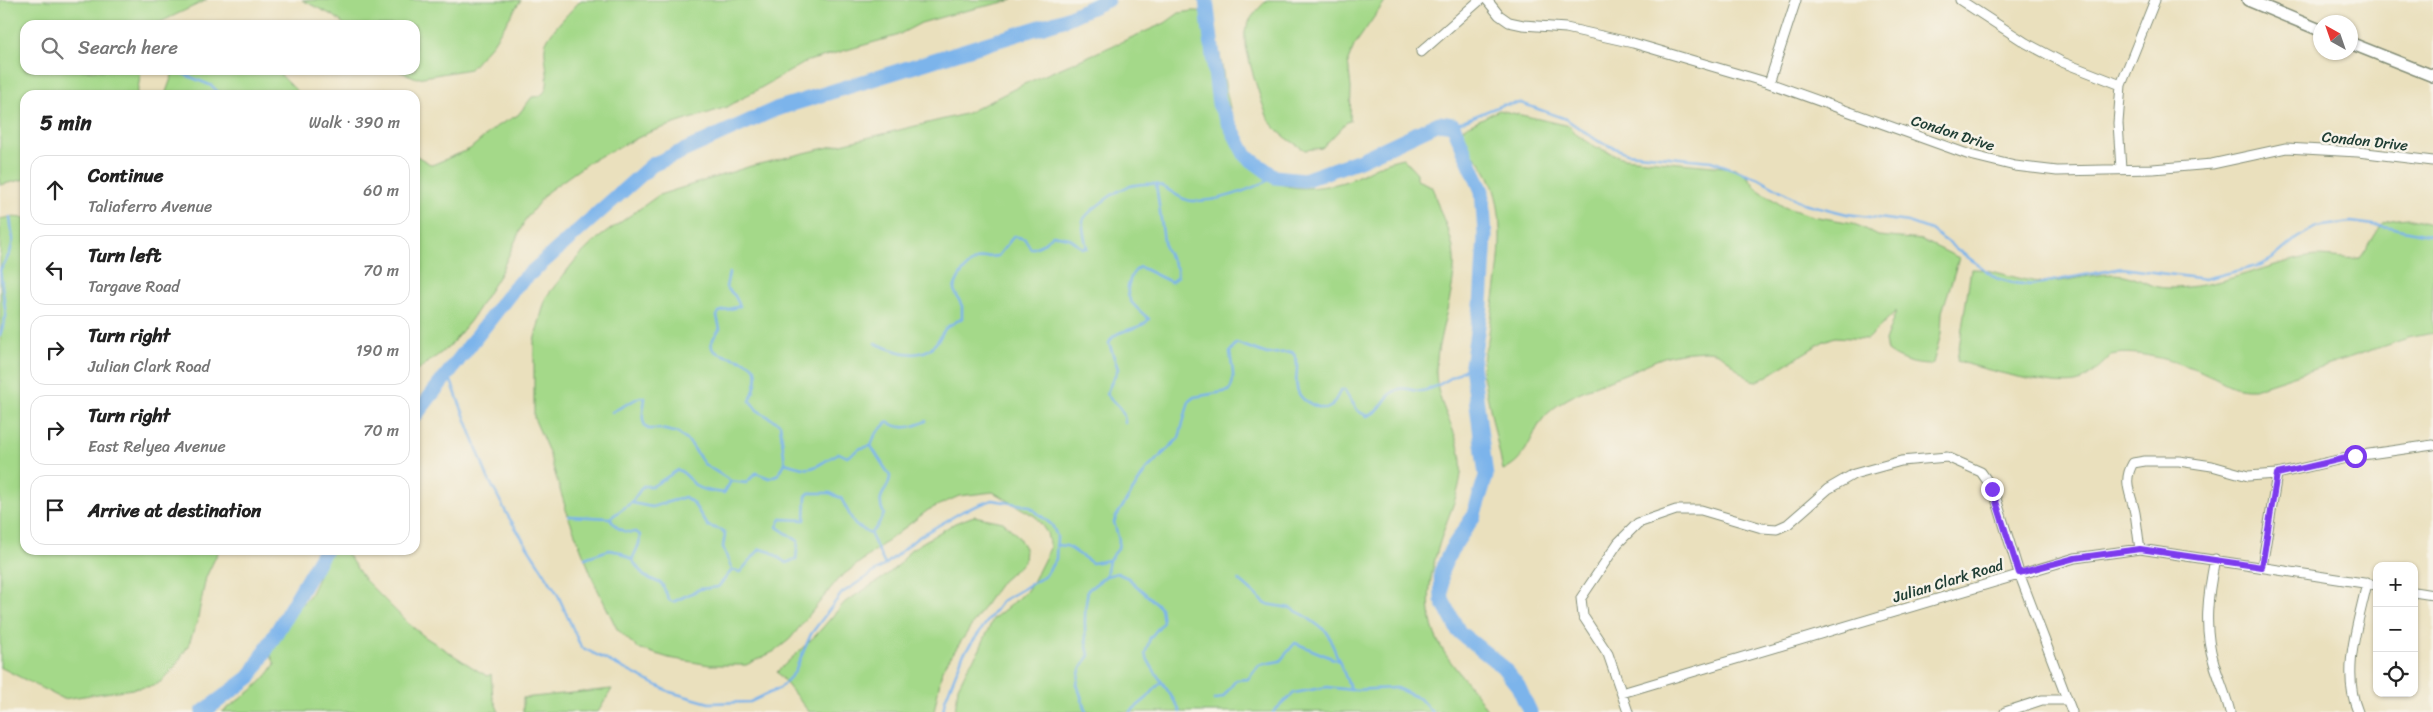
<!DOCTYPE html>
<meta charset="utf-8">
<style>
:root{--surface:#fff;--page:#f6f6f6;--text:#222;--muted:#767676;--line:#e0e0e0}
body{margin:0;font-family:Sriracha,sans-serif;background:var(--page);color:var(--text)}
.controls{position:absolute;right:15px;bottom:15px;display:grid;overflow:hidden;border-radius:10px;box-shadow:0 1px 4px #0004}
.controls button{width:45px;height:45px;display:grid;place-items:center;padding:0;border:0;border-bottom:1px solid var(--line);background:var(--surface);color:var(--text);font:25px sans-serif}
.compass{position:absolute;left:2313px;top:15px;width:45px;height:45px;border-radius:50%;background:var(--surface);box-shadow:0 1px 4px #0004;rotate:320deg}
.stop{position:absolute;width:15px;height:15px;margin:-11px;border:4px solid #7c3aed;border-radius:50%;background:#fff}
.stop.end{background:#7c3aed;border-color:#fff;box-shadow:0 1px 5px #0008}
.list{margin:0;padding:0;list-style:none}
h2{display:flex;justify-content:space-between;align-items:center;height:65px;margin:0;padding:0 20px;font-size:21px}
h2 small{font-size:16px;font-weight:400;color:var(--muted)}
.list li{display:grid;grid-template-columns:32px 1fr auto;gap:15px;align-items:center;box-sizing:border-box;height:70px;margin:0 10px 10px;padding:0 10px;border:1px solid var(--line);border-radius:15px}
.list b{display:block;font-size:19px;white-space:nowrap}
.list p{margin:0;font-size:16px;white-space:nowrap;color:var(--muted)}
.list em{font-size:16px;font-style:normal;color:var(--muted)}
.icon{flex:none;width:28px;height:28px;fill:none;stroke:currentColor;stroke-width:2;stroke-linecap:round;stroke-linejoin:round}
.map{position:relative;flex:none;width:2433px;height:712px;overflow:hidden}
.search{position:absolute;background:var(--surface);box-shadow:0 1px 4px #0004;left:20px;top:20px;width:400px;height:55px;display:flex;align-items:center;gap:12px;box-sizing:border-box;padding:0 18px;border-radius:15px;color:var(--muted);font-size:19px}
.panel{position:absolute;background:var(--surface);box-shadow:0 1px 4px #0004;left:20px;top:90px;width:400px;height:465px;border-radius:15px}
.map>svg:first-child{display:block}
.green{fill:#a4d989;stroke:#628b5e}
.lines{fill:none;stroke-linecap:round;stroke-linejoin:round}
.stream{stroke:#7bb4eb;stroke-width:2.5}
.river{stroke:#7bb4eb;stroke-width:15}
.minor-casing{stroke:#848e78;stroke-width:11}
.tertiary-casing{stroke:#848e78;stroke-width:14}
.minor{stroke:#fff;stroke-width:9}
.tertiary{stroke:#fff;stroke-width:11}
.route{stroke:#7c3aed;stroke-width:6}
.labels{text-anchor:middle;stroke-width:5;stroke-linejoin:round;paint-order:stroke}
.street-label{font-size:15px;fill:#1f3d34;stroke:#f7f3e8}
</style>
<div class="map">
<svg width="2433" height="712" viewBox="0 0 2433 712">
<rect width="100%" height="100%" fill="#f7f3e8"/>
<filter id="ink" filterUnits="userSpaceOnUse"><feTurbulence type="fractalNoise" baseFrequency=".02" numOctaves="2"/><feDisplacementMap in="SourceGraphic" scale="10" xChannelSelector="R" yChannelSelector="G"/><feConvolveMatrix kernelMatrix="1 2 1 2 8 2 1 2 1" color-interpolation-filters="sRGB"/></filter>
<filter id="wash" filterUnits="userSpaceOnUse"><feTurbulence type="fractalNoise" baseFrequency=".0096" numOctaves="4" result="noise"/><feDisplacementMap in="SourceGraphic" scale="20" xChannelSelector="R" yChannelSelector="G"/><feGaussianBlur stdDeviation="1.12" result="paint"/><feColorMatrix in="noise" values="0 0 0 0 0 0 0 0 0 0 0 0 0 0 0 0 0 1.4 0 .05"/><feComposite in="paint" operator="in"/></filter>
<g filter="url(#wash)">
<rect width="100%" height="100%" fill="#eae0bd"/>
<path class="green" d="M 0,0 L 207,0 L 154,25 L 25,25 L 25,70 L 141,70 L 137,95 L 25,95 L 25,179 L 0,185 Z
M 302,0 L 521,0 L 493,43 L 470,69 L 417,78 L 396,70 L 415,70 L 415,25 L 345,25 L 334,16 Z
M 581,0 L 1013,0 L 956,13 L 921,23 L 896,36 L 808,61 L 727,107 L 650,132 L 592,160 L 547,192 L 525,220 L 500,274 L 471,320 L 449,347 L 415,372 L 415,155 L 432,165 L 470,149 L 497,126 L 518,115 L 532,97 C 560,97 540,58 546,42 C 552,29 571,11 581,0 Z
M 1267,0 L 1386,0 L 1354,46 L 1348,61 L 1351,88 L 1350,121 L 1347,122 L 1322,148 L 1305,150 C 1292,142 1277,133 1269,120 C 1263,109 1242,43 1245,32 C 1248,19 1258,9 1267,0 Z
M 1193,11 C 1197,11 1201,11 1204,13 C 1214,21 1217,43 1220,55 C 1229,105 1237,186 1302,188 C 1319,188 1339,185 1354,178 C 1372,170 1382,162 1403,158 L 1417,173 L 1417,180 L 1431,186 L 1434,192 C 1439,214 1453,234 1454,257 C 1457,296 1431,347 1437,384 C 1442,416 1464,439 1461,474 C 1459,491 1453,505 1447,521 C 1436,553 1425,585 1431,620 C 1437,656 1471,681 1488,712 L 955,712 L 958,687 L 968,667 L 979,651 L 993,619 L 1025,593 L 1033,582 L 1050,548 L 1047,533 L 1036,517 L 993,492 L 959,496 L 928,510 L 838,579 L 790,639 L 775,651 L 746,665 L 710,665 L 669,658 L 637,648 L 617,629 L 595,584 L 568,516 L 548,450 L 534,418 L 534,341 L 546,297 L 577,258 L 597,239 L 659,195 L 751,166 L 965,114 L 1024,84 L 1165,23 L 1179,13 Z
M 174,70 L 276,70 L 301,95 L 165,95 Z
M 1499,110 L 1570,126 L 1577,135 L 1596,147 L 1623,158 L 1736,168 L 1749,178 L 1757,189 L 1784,207 L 1812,216 L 1853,223 L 1878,236 L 1922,240 L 1959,258 L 1942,312 L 1941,334 L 1933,363 L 1930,365 C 1914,365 1899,360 1887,351 L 1885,341 L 1896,311 L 1867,339 L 1835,337 L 1824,341 L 1759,381 C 1737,382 1733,350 1705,351 C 1694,352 1681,352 1671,355 C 1658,358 1644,366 1632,371 C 1604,383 1570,392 1547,414 C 1530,432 1530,458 1503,470 L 1482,371 L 1484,354 L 1488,341 C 1494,289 1514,214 1484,168 C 1476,155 1463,145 1453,133 Z
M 10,217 L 25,218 L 25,550 L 219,550 L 206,577 L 197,622 L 188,646 L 174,668 L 162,681 L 153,686 L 63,699 L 0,667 L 0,219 Z
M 2408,218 L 2433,225 L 2433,333 L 2408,338 L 2254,389 C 2232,390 2226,382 2207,374 C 2186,364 2134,348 2112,355 C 2102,364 2091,376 2079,382 C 2059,390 1980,368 1957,361 L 1971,269 C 1995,268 2019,282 2045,282 C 2071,282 2098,271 2124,275 C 2139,278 2152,288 2167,288 C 2216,289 2260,266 2308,257 C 2325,254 2343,260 2360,258 C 2367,250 2380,224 2385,222 C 2391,219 2401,219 2408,218 Z
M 974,516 L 1003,522 L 1017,535 L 1025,548 L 1024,562 L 1002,581 L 994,592 L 942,670 L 934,712 L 809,712 L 777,672 L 817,634 L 845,602 L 883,578 L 901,563 L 910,550 L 955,523 Z
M 328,550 L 342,550 L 347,554 L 365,580 L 409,624 L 425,637 L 480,672 L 488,676 L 491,674 L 493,698 L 499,712 L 222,712 C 242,697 262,686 275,664 C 253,625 297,617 311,593 C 318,580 323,564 328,550 Z
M 612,689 L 598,712 L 523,712 L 523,698 Z"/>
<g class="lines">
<path class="stream" d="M 174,70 L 212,86 L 221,95
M 1453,125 L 1502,105 L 1521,103 L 1566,119 L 1598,141 L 1627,153 L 1711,161 L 1758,178 L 1803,203 L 1847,214 L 1908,222 L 1931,230 L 1996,278 L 2013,283 L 2031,285 L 2122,268 L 2205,279 L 2261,265 L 2272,259 L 2297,238 L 2316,227 L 2351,222 L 2389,227 L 2433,236
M 0,335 L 6,316 L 0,270 L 10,253 L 13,240 L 10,217
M 875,343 C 890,350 920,362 934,345 C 939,341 941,334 945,329 C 949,324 957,322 962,318 L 962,306 L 954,290 C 957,275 971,259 986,257 C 990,256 994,257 998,256 L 1014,236 L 1025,239 L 1031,249 L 1041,245 L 1053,235 L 1069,238 L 1082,248 L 1087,248 C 1085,239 1082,230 1083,221 C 1084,214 1113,194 1120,190 C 1130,185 1143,183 1154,184 C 1167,185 1178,200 1191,201 C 1220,202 1250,190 1275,177
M 448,373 L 488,478 L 508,516 L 557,593 L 581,647 L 670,692 L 709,703 L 750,702 L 780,688 L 794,673 L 811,634 L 842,593 L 885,565 L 917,538 L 963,511 L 992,500 L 1029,506 L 1052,525 L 1057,536 L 1056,559 L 1045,576 L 1002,601 L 963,655 L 945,700 L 943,712
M 612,412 L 640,397 L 645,398 C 644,409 639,421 648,429 L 661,429 L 678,433 L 691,444 L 704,464 L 731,481 L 746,483 L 756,473 L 769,478 L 779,474 L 785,463 L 780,424 L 757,410 L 750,401 C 753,393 759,380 756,371 C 748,350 690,364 720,329 L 717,316 L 719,312 L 740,306 L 735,296 L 726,287 L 729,273
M 1125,423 C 1125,409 1114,404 1106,394 L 1118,369 L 1109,343 C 1116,326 1139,333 1149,319 C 1137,308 1123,300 1129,283 C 1131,276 1133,271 1140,267 L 1171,282 L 1177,277 L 1177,269 L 1165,248 L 1156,184
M 871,446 L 875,435 L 887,422 C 901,430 912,428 926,421
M 785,463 C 817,474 812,467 839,453 L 847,457 L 861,448 L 871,446
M 632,503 L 652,507 L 685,497 L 693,503 L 708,526 L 722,530 L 725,534 L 723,547 L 732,570
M 568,516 L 610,518 L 631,503 L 643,486 L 653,486 L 678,470 C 687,473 689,480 696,486 C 704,491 715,492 724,493 L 731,481
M 610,518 C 616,529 624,534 636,532 L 640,535 L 639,544 L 632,560
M 870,533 L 876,528 L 884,514 C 874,493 889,493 890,476 L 871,446
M 1056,545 L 1067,546 L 1092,563 L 1109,560
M 585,558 L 609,550 L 620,552 L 632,560 L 644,576 L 662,584 L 669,600 L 673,602 L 700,589 L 718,587 L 732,570
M 732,570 L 740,572 L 760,549 L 771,552 L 786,563 L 796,559 L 798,541 L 777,527 L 781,519 L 805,520 L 806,496 L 809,493 L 830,493 L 841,498 L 855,525 L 870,533 L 885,565
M 1106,576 L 1109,560 L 1118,549 L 1119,540 L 1114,522 L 1116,517 L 1146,470 L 1179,438 L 1189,401 L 1194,397 L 1229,391 C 1237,379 1231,365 1230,352 L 1236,343 L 1267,354 L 1292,352 C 1308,368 1276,398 1326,409 L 1332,406 L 1341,390 L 1344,390 L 1358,411 L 1367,416 C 1381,412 1382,401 1392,393 C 1402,385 1409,390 1418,391 C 1433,392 1459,372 1472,365
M 1239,580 L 1266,604 L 1290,608 L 1304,615 L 1327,632 L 1351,690
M 1214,700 L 1223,697 L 1236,680 L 1248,679 L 1259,665 L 1280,661 L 1295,643 L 1339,661
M 1086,712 L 1077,684 L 1080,670 L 1089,655 C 1083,634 1084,612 1088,590 L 1106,576 L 1117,573 L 1128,578 L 1161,608 L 1163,622 L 1150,638 L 1145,654 C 1154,675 1171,691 1180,712
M 1130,712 L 1147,698 L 1161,682
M 1273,712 L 1294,693 L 1327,687 L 1351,690 L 1396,688 L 1419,698 L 1432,712"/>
<path class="river" d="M 1206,0 L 1219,104 L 1246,156 L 1275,177 L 1304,180 L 1360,160 L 1439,123 L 1453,125 L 1482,191 L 1485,235 L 1481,306 L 1472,365 L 1486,476 L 1473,517 L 1451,550 L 1441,572 L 1442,600 L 1459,632 L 1503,667 L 1518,686 L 1530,712
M 415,416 L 515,287 L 652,165 L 776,109 L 1063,20 L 1107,0
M 203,712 L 250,677 L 325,550"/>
</g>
</g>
<g filter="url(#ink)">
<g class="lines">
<g class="minor-casing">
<path id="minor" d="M 1487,0 L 1499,15 L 1509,22 L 1523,25 L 1566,28 L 1633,43 L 1769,83 L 1970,155 L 2015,166 L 2057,171 L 2153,169 L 2212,164 L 2286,148 L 2358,152 L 2433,161
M 1960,0 L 2026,43 L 2062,62 L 2121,85
M 1421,52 L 1480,0
M 1769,83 L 1796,0
M 2121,169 L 2118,123 L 2121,85 L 2155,0
M 2140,549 C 2138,537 2137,525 2135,513 C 2131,493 2122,482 2133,463 L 2145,461 L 2179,461 L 2212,466 L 2248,476 L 2277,474 L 2355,456 L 2433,445
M 2215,559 C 2208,594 2203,628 2214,663 C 2219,680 2226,695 2230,712
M 2262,567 L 2277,474
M 2414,592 L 2433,595
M 1622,693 L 2075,558 L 2140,549 L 2377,585
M 1628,712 L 1608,654 L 1583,616 L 1581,598 L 1618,543 L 1638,523 L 1676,510 L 1701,510 L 1762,528 L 1777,529 L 1788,524 L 1828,489 L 1854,474 L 1901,461 L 1947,457 L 1981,472 L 1993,489 L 2019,573 L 2072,712
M 2005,712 L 2042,700 L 2067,700
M 2358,712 C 2341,671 2358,625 2367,583"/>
</g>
<g class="tertiary-casing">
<path id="tertiary" d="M 2248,0 L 2320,30
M 2350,43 L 2433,76"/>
</g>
<use href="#minor" class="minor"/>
<use href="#tertiary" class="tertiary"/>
</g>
</g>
<g class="lines" filter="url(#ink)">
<path class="route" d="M 1992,489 L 2019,573 L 2075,558 L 2140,549 L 2262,567 L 2277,474 L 2355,456"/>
</g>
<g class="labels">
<g class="street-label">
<text transform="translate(1953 133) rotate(18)" y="5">Condon Drive</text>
<text transform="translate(2365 141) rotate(6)" y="5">Condon Drive</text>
<text transform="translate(1948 581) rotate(-17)" y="5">Julian Clark Road</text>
</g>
</g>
</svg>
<div class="controls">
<button>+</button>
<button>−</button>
<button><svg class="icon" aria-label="locate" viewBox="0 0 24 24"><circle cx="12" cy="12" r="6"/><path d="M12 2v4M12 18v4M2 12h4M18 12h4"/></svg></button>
</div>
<svg class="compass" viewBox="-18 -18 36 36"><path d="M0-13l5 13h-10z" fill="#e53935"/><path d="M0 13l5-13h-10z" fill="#767676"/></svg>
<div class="stop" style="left:2355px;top:456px"></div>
<div class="stop end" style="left:1992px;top:489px"></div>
<div class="search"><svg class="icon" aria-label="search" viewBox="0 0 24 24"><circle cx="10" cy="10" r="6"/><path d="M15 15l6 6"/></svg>Search here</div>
<section class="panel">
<h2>5 min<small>Walk · 390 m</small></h2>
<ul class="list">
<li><svg class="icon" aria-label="ahead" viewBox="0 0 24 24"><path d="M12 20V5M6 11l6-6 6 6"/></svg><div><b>Continue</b><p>Taliaferro Avenue</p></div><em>60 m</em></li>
<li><svg class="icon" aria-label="left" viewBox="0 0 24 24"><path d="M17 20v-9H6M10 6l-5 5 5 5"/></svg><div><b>Turn left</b><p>Targave Road</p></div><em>70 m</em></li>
<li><svg class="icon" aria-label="right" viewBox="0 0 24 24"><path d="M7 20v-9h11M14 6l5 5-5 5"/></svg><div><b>Turn right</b><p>Julian Clark Road</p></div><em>190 m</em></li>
<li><svg class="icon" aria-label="right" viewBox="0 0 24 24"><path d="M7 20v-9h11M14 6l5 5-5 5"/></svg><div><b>Turn right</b><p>East Relyea Avenue</p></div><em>70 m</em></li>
<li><svg class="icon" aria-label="arrive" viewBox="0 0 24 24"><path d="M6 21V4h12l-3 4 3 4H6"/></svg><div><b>Arrive at destination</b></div></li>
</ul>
</section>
</div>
